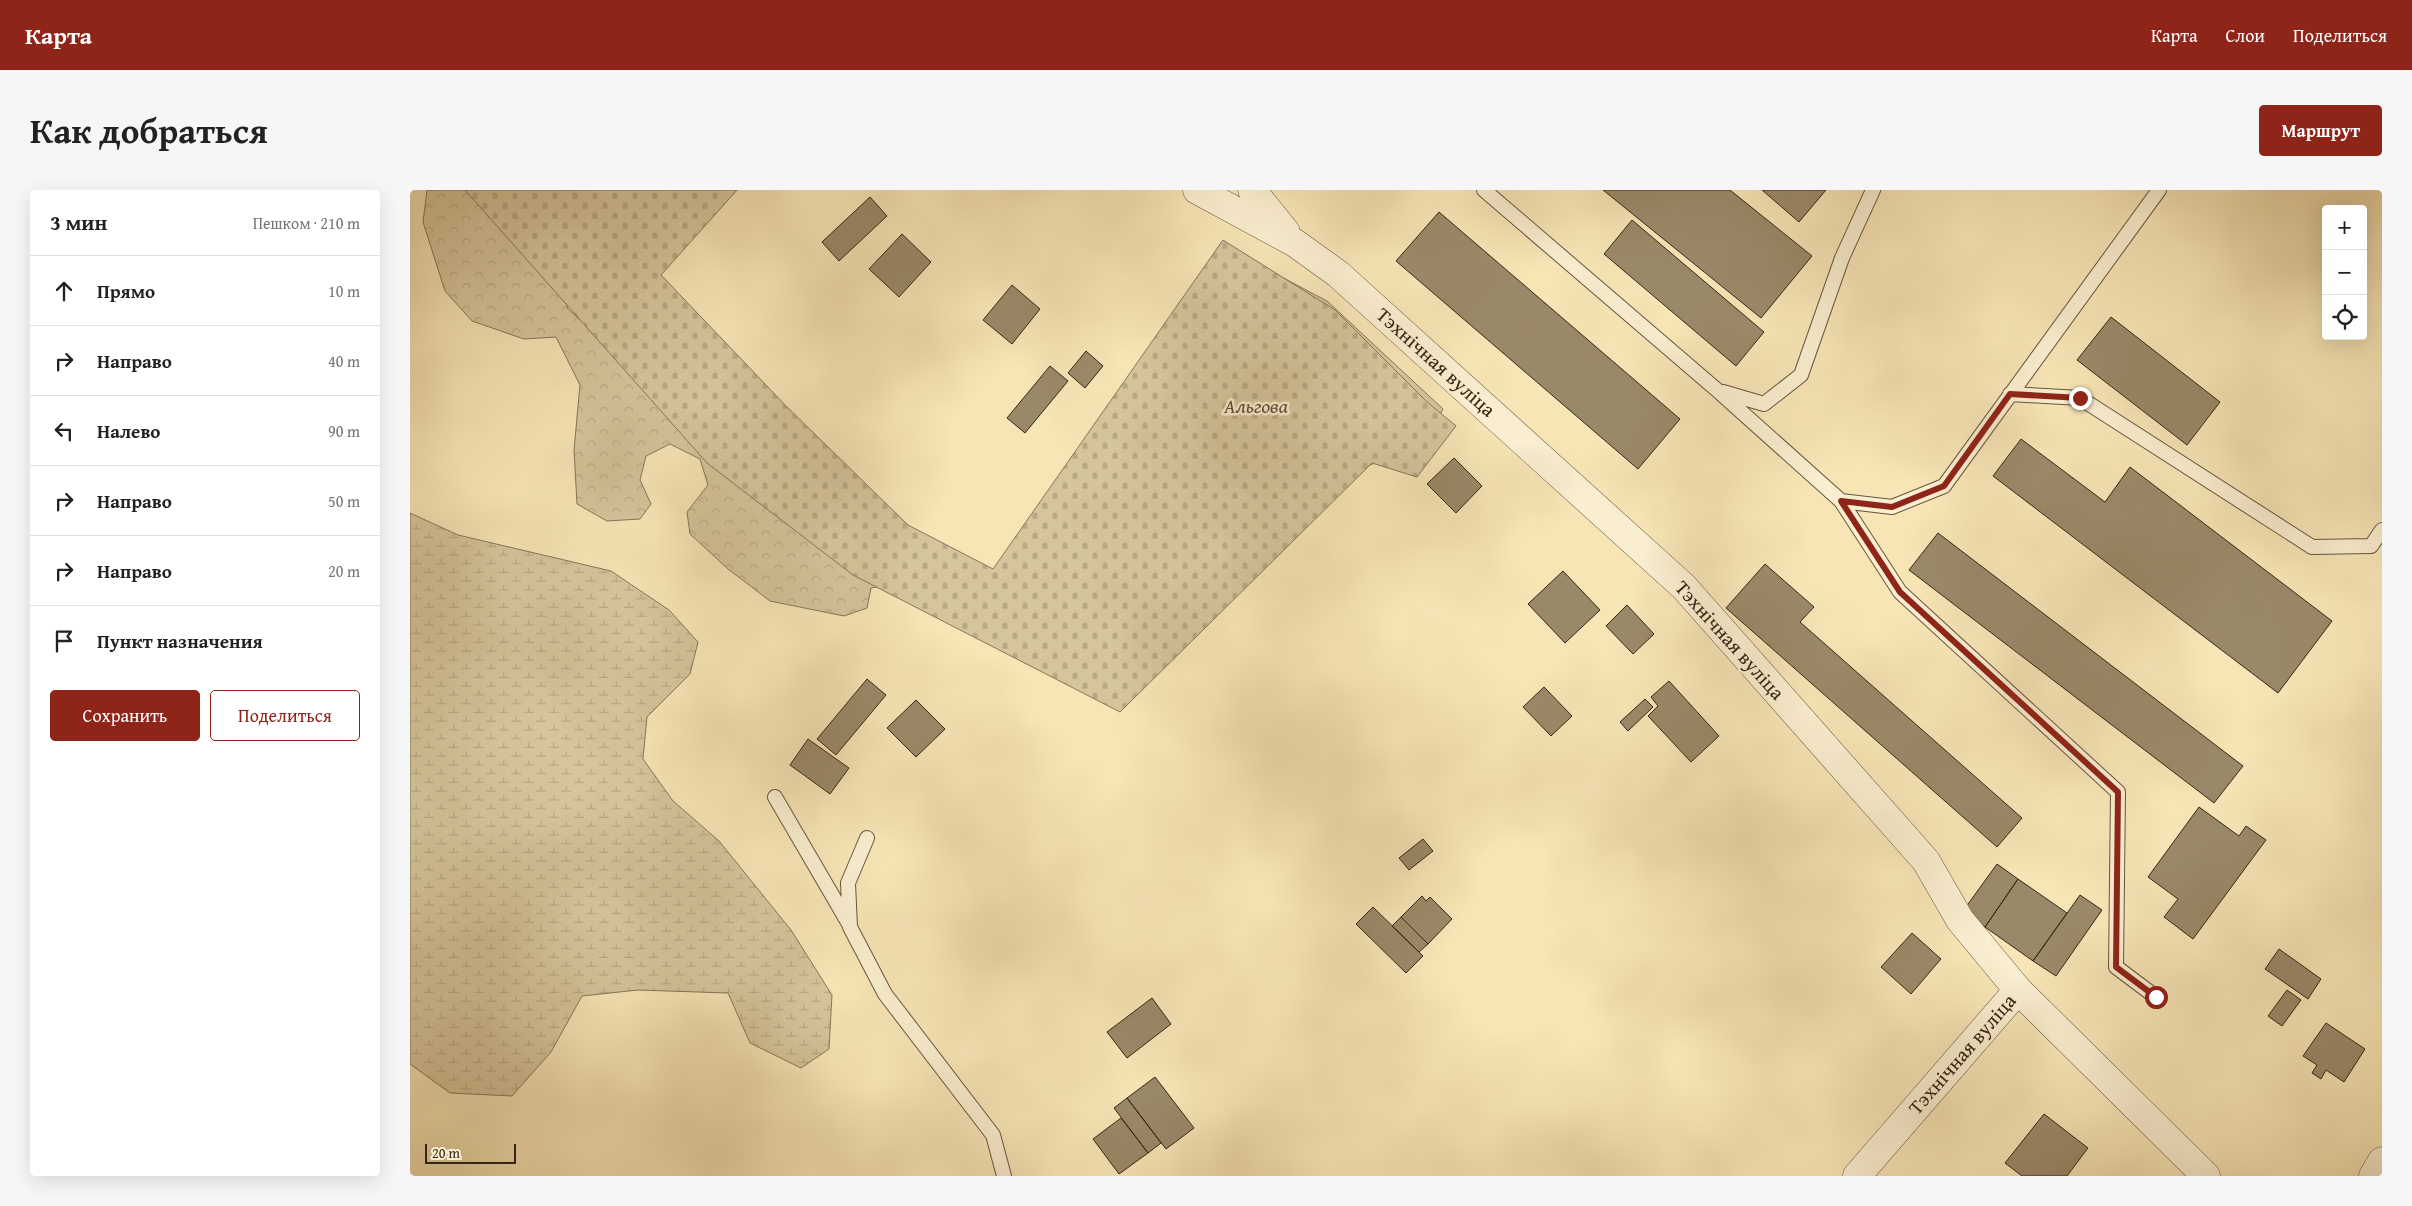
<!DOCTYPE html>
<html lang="ru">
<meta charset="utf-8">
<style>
:root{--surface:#fff;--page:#f6f6f6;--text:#222;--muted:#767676;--line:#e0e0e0;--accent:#8f2418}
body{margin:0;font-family:"Gentium Book Plus",serif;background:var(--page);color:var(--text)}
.controls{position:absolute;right:15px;top:15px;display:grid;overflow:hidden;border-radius:5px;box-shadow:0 5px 20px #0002}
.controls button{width:45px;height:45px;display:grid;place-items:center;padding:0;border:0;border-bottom:1px solid var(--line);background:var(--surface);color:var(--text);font:25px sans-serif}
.scale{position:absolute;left:15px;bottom:12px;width:91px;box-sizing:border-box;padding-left:5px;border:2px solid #362615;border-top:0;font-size:14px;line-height:18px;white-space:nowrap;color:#362615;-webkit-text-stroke:4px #faeed0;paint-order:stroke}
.stop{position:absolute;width:15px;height:15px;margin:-11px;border:4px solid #8f2418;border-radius:50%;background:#fff}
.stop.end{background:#8f2418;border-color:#fff;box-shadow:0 1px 5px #0008}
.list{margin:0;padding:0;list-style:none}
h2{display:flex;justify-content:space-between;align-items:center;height:65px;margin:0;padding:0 20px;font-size:21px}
h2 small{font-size:16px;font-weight:400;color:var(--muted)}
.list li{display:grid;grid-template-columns:32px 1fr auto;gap:15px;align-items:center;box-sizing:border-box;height:70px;padding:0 20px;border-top:1px solid var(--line)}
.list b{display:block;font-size:19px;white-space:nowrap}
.list em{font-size:16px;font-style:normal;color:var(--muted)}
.actions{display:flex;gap:10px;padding:15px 20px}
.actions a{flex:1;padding:11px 0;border:1px solid var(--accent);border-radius:5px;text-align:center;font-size:18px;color:var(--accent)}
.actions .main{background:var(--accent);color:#fff}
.icon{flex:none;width:28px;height:28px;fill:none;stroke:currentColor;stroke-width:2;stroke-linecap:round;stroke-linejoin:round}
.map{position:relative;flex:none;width:1972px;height:986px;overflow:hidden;border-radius:5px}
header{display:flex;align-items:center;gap:30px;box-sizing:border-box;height:70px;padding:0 25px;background:var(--accent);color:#fff}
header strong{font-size:24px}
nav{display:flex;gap:28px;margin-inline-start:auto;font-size:18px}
.intro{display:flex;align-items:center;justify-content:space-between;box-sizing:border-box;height:120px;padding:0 30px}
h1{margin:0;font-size:35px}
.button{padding:12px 22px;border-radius:5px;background:var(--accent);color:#fff;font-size:18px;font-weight:700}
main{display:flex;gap:30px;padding:0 30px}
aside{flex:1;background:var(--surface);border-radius:5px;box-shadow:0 5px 20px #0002}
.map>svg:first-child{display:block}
.forest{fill:url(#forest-crowns);stroke:#867658}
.wetland{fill:url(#wetland-marsh);stroke:#867658}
.cemetery{fill:url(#cemetery-stones);stroke:#867658}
.building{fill:#9a8969;stroke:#362615}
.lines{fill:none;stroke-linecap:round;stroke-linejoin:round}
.lane-casing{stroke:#66563d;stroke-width:16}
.street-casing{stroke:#66563d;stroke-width:29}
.lane{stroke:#faeed0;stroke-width:14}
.street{stroke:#faeed0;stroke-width:28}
.route{stroke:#8f2418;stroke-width:6}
.labels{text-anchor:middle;stroke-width:5;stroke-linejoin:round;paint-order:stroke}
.street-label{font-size:20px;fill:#362615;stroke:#faeed0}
.park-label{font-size:20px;font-style:italic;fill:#5e4e36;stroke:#faeed0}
</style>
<header>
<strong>Карта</strong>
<nav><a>Карта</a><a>Слои</a><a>Поделиться</a></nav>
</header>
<div class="intro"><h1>Как добраться</h1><a class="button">Маршрут</a></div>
<main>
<aside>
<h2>3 мин<small>Пешком · 210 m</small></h2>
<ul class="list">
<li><svg class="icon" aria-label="ahead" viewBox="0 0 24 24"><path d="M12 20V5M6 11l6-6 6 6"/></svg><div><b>Прямо</b></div><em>10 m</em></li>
<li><svg class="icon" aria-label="right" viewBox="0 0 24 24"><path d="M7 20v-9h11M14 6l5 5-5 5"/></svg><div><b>Направо</b></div><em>40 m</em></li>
<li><svg class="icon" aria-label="left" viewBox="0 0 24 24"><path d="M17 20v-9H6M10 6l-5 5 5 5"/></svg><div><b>Налево</b></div><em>90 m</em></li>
<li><svg class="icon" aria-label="right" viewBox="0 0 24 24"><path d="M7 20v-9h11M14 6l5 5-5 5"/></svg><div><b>Направо</b></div><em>50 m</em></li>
<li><svg class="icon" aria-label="right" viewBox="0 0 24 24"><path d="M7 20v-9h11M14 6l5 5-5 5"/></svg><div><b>Направо</b></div><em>20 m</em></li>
<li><svg class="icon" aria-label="arrive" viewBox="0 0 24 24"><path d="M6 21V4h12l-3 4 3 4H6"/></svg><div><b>Пункт назначения</b></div></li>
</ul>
<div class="actions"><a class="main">Сохранить</a><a>Поделиться</a></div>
</aside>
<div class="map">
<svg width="1972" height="986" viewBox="0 0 1972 986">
<defs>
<pattern id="forest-crowns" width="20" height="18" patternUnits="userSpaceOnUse" patternTransform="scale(1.25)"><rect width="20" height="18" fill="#d6c59b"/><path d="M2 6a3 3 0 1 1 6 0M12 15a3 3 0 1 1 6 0" fill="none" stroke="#b8a985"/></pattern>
<pattern id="wetland-marsh" width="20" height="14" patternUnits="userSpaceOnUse" patternTransform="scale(1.25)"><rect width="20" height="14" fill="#d6c59b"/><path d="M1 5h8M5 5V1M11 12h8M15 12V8" fill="none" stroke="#b8a985"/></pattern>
<pattern id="cemetery-stones" width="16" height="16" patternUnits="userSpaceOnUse" patternTransform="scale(1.25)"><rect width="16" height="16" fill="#d6c59b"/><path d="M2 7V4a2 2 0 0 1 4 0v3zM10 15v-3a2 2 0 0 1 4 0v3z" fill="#b8a985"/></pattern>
</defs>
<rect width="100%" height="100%" fill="#f7e5b6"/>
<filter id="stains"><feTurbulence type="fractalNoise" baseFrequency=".004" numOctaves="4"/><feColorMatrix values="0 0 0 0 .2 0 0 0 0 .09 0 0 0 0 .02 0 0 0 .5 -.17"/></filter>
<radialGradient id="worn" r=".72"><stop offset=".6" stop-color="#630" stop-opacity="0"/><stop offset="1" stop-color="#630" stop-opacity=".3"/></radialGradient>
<path class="forest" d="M 17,0 L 121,0 L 164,89 L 157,118 L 180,139 L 430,328 L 595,392 L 862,82 L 917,111 L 1033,219 L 1009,263 L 962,274 L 908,308 L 811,410 L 493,392 L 461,398 L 457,418 L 434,426 L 360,411 L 318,379 L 280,344 L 277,322 L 298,295 L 290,269 L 260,254 L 236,266 L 230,290 L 241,314 L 230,329 L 197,331 L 167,314 L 164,260 L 170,195 L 146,147 L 114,149 L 62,131 L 35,101 L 13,32 Z"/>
<path class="wetland" d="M 0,323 L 48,345 L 201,381 L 259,420 L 288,452 L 280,484 L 237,527 L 233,569 L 263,611 L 309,651 L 381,740 L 422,805 L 419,859 L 391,878 L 340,853 L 318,803 L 228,800 L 172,806 L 141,862 L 102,906 L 40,903 L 0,874 Z"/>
<path class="cemetery" d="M 55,0 L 327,0 L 251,85 L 376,216 L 498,335 L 583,379 L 813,50 L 925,120 L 1016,211 L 1046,236 L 1007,287 L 962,273 L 710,522 L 443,385 L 297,273 Z"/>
<path class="building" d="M 1193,0 L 1320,0 L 1402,66 L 1351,128 Z
M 1352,0 L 1416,0 L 1389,32 Z
M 460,7 L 477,26 L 429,71 L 412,52 Z
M 1029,22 L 1270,229 L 1228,279 L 986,71 Z
M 1222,30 L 1354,142 L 1326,176 L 1194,64 Z
M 492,44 L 521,72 L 489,107 L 459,79 Z
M 602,95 L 630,119 L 602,154 L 573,130 Z
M 1701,127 L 1810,212 L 1777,255 L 1667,170 Z
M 676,161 L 693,176 L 675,198 L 658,183 Z
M 640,176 L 658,191 L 615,243 L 597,228 Z
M 1611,249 L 1695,312 L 1720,277 L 1922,431 L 1868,503 L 1583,286 Z
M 1044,268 L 1072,296 L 1046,323 L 1017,294 Z
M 1528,343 L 1833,576 L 1804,613 L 1499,380 Z
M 1355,374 L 1404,417 L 1390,432 L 1612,628 L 1587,657 L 1316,418 Z
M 1153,381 L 1190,420 L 1155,453 L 1118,414 Z
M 1217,415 L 1244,444 L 1223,464 L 1196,436 Z
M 457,489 L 476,505 L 426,565 L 407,549 Z
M 1259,491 L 1309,546 L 1281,572 L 1238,526 L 1248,516 L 1241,507 Z
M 1134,497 L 1162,526 L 1141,546 L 1113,517 Z
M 1235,509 L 1243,517 L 1218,541 L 1210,532 Z
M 506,510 L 535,539 L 506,567 L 477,538 Z
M 398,549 L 439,578 L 420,604 L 380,575 Z
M 1789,617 L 1829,646 L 1836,636 L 1856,650 L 1783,749 L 1754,727 L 1768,709 L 1738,687 Z
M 1013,649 L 1023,661 L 999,680 L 989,668 Z
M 1587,674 L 1608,689 L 1575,737 L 1553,721 Z
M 1608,689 L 1657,723 L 1623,771 L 1575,737 Z
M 1670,705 L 1692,720 L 1646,786 L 1623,771 Z
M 1012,706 L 1016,711 L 1020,707 L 1042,729 L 1018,754 L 991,727 Z
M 963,717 L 1013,766 L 996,783 L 946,734 Z
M 991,727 L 1018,754 L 1009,762 L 982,736 Z
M 1502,743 L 1531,769 L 1501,804 L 1471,777 Z
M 1869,759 L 1911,789 L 1898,809 L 1855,779 Z
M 1877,800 L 1891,810 L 1872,836 L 1858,826 Z
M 742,808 L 761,834 L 717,868 L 697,842 Z
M 1916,833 L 1955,859 L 1934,892 L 1916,880 L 1911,889 L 1902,883 L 1907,875 L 1893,866 Z
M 745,887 L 784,938 L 756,959 L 717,908 Z
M 717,908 L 751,953 L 738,963 L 704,918 Z
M 1634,924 L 1678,958 L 1657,986 L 1612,986 L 1595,973 Z
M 711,928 L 738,963 L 709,984 L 683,949 Z"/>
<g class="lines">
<g class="lane-casing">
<path id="lane" d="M 1074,0 L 1307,200 L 1431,311 L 1490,402 L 1708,602 L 1706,777 L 1746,807
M 1313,202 L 1354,214 L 1391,185 L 1432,68 L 1463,0
M 1600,204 L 1670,208 L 1902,357 L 1961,356 L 1972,340
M 1431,311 L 1482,317 L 1534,296 L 1749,0
M 365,607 L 439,734
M 457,648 L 438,693 L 440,737 L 475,804 L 583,945 L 594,986"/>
</g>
<g class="street-casing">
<path id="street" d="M 787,0 L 885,53 L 928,84 L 1274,397 L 1516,671 L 1550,730 L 1608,800 L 1447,986
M 842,0 L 876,42
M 1608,800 L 1796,986
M 1963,986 L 1972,971"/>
</g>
<use href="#lane" class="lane"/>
<use href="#street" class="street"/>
</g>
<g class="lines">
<path class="route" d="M 1670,208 L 1600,204 L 1534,296 L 1482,317 L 1431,311 L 1490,402 L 1708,602 L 1706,777 L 1746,807"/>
</g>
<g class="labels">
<g class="street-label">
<text transform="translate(1026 172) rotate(42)" y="7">Тэхнічная вуліца</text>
<text transform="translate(1320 450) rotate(48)" y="7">Тэхнічная вуліца</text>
<text transform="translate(1552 864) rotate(-49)" y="7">Тэхнічная вуліца</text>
</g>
<g class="park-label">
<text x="846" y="223">Альгова</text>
</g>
</g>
<rect width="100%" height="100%" filter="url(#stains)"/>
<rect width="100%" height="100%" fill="url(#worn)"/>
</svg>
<div class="controls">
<button>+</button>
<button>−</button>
<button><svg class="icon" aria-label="locate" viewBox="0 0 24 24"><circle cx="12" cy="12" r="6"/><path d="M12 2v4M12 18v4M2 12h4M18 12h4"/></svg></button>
</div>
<div class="scale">20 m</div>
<div class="stop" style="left:1746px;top:807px"></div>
<div class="stop end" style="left:1670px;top:208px"></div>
</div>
</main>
